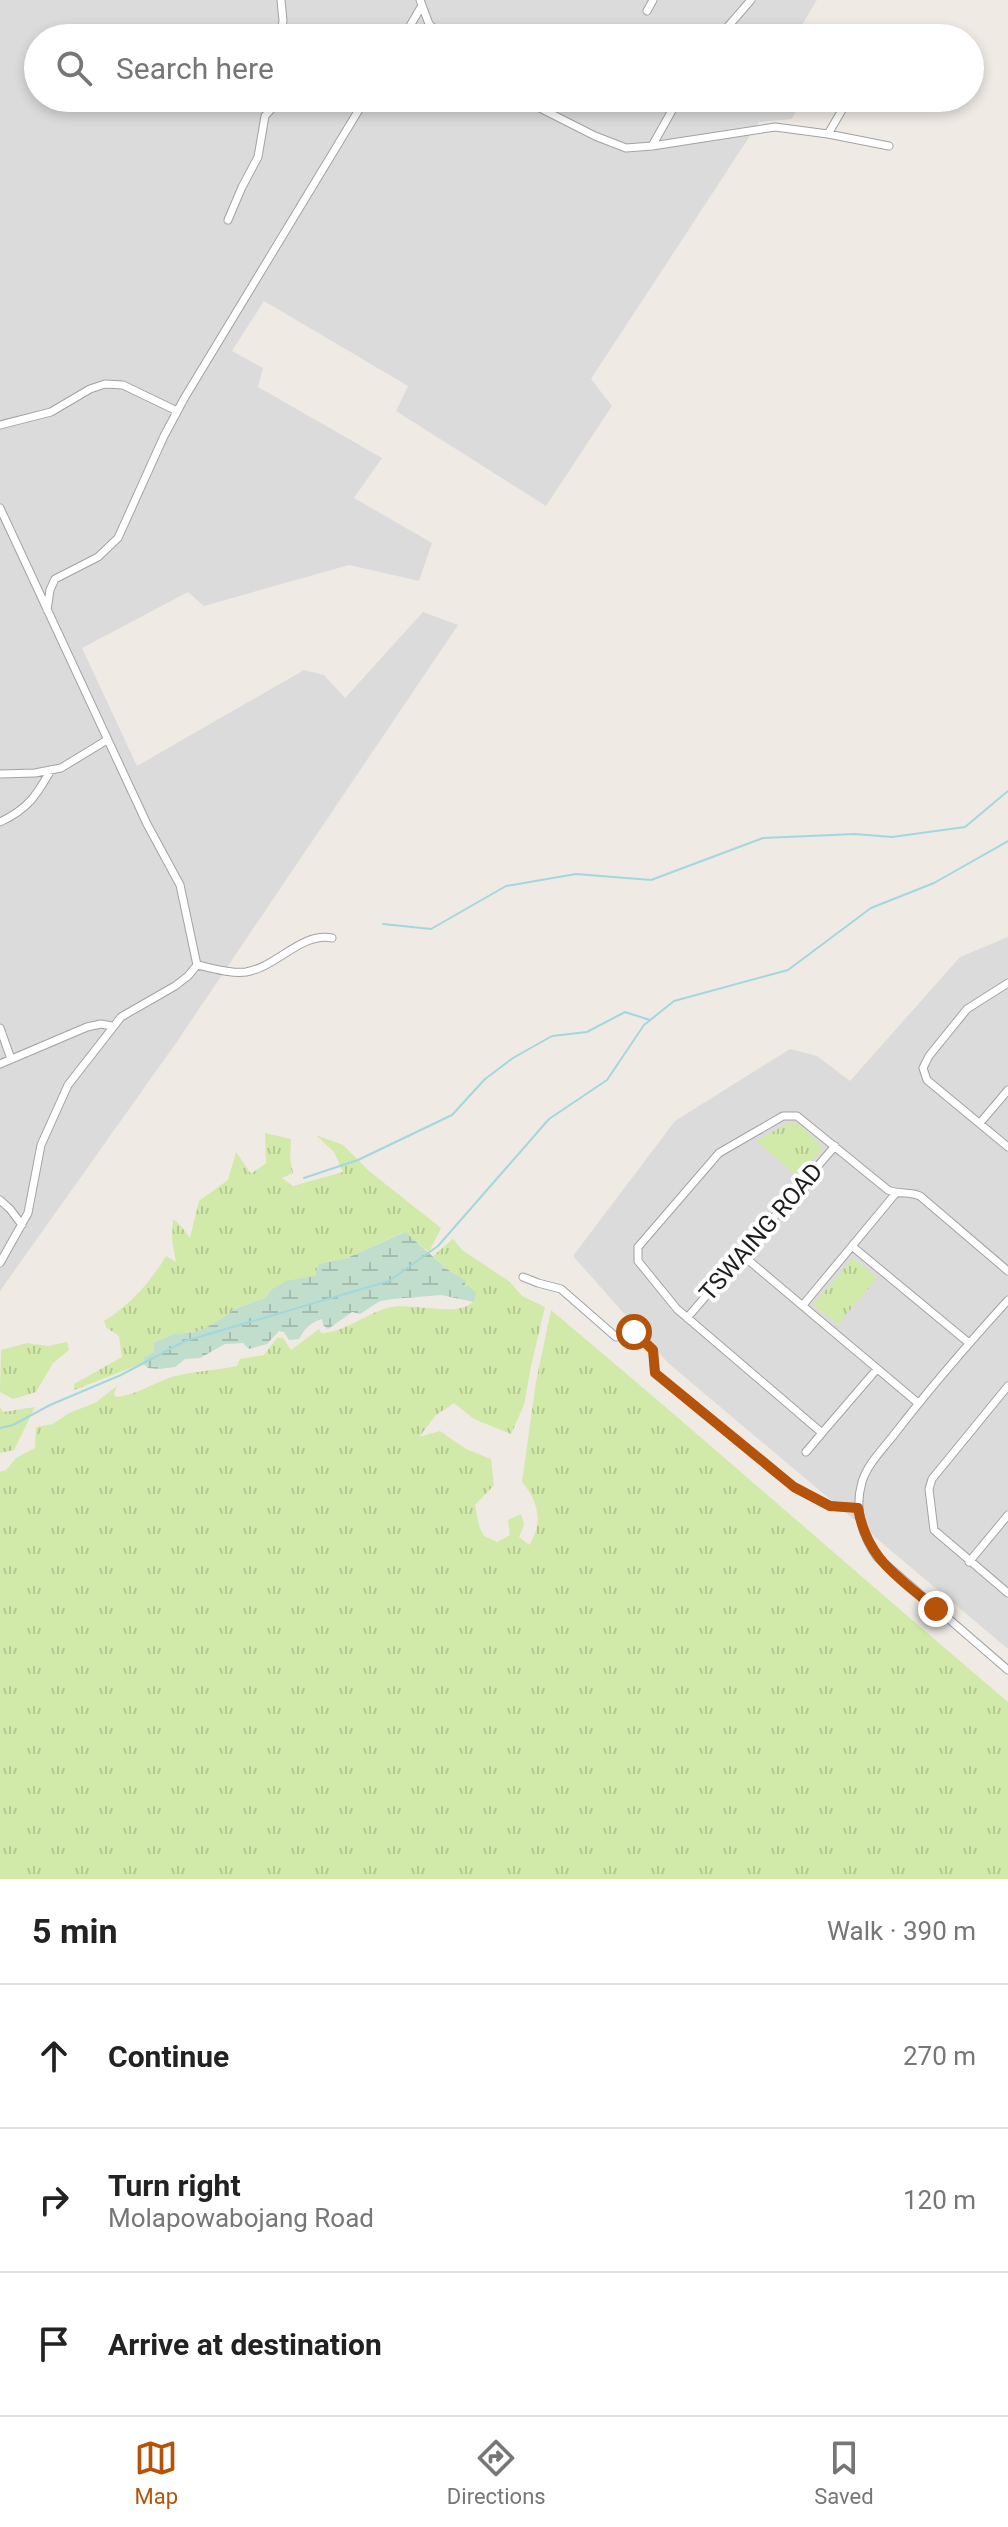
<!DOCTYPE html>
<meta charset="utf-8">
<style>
:root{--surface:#fff;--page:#f2f2f2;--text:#222;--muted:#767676;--line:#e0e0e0;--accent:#b45309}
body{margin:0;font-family:Roboto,sans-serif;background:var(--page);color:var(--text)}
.stop{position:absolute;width:24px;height:24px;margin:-18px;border:6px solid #b45309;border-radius:50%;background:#fff}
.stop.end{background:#b45309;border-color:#fff;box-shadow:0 2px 8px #0008}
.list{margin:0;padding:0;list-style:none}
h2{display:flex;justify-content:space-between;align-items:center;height:104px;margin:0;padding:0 32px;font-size:34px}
h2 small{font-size:26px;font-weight:400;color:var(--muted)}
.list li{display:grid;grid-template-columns:52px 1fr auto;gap:24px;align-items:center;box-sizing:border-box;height:144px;padding:0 32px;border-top:2px solid var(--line)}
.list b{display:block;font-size:30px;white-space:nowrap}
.list p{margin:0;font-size:26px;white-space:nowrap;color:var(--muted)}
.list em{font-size:26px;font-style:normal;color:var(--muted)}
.icon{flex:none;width:44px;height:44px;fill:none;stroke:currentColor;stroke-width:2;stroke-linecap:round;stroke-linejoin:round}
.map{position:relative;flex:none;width:1008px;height:1879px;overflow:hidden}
.search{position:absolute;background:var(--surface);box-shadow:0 4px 12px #0003;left:24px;right:24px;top:24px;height:88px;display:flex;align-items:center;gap:20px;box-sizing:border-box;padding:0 28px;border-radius:44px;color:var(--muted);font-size:30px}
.sheet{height:536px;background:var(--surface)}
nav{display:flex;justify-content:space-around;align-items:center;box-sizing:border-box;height:112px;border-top:2px solid var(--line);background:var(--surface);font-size:22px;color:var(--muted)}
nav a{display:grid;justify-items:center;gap:4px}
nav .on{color:var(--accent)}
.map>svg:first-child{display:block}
.residential{fill:#dcdbdb}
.grass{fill:url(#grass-tufts)}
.wetland{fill:url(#wetland-marsh)}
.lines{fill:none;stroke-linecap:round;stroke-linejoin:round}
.stream{stroke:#a4d7dd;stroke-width:2}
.minor-casing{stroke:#a2a2a2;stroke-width:9}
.minor{stroke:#fff;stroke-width:7}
.route{stroke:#b45309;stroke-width:10}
.labels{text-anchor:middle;stroke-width:8;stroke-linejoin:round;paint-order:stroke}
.street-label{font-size:24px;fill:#1e1e1e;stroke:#fff}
</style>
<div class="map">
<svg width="1008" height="1879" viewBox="0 0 1008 1879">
<defs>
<pattern id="grass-tufts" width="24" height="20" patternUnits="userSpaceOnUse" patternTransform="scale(2)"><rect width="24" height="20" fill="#d1e9a9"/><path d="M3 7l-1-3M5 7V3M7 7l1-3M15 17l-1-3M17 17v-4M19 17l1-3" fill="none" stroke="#b3c791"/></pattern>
<pattern id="wetland-marsh" width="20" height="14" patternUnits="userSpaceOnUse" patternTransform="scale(2)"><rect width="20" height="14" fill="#c1ddcc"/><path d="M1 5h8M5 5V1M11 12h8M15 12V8" fill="none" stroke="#a5bdaf"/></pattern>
</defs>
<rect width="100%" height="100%" fill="#efeae4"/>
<path class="residential" d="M 0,0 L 817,0 L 797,33 L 806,38 L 38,38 L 38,98 L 801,98 L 792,119 L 759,122 L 591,379 L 612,406 L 546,506 L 396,411 L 408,386 L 264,301 L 232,351 L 263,368 L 258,387 L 382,458 L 354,498 L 432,543 L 419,581 L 349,565 L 204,606 L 188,592 L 82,648 L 137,766 L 304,670 L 324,675 L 345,698 L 423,612 L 458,625 L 176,1043 L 0,1291 Z
M 1008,937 L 1008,1649 L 668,1363 L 573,1256 L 675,1121 L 790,1049 L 817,1056 L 850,1081 L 960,957 Z"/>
<path class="grass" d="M 790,1122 L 800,1125 L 823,1148 L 797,1176 L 756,1141 Z
M 265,1133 L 291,1139 L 290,1158 L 293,1173 L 282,1178 L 293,1186 L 343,1172 L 334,1152 L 316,1135 L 343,1145 L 369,1171 L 441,1228 L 429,1252 L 404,1232 L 347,1258 L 319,1264 L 315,1276 L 271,1290 L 265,1298 L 235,1309 L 213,1324 L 196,1332 L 174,1334 L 153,1343 L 154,1352 L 144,1357 L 143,1363 L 74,1390 L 74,1384 L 122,1357 L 119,1336 L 107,1328 L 104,1321 C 130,1305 150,1283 166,1256 L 176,1262 L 172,1240 L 173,1219 L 181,1226 L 190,1238 L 199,1201 L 228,1180 L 236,1152 L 251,1174 L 266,1163 Z
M 453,1239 L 462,1250 L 510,1282 L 522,1296 L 545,1307 L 531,1366 L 524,1405 L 511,1434 L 474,1419 L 454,1403 L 436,1415 L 419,1437 L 440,1431 L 466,1449 L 491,1459 L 494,1485 L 475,1505 L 479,1526 L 484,1536 L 497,1542 L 510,1535 L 508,1520 L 521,1514 L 524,1525 L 519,1537 L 529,1545 C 544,1524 538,1500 522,1482 L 536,1382 L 551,1310 C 705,1439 855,1572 1008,1702 L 1008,1879 L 0,1879 L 0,1472 L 6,1470 L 16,1458 L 35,1448 L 36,1427 L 53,1424 L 69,1413 L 95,1403 L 117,1386 L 114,1394 L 116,1397 C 136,1395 148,1386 166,1379 C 189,1371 213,1371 237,1366 L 240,1359 L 264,1355 L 277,1338 L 283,1338 L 291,1350 L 319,1329 L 321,1333 C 345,1332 364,1315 387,1308 C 411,1301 458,1319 474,1301 L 463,1287 L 465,1281 L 447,1269 L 433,1256 Z
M 853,1258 L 877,1278 L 838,1324 L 813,1305 Z
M 67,1342 L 69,1350 L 53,1363 L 36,1392 L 13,1399 L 0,1392 L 1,1350 L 27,1343 L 48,1346 Z
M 0,1407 L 3,1412 L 35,1407 L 14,1450 L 0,1453 Z"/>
<path class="wetland" d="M 405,1232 L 447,1269 L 466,1281 L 464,1287 L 468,1286 L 476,1293 L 474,1302 L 441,1295 L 393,1299 L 380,1301 L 360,1314 L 352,1312 L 328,1329 L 323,1325 L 322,1319 C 310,1323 305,1328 299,1339 L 289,1340 L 284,1332 L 279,1331 L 267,1344 L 249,1349 L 243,1343 L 225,1344 L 200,1358 L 185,1359 L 175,1367 L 160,1369 L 148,1368 L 143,1363 L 144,1357 L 154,1352 L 153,1343 L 174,1334 L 196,1332 L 213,1324 L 235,1309 L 265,1298 L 271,1290 L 286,1281 L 315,1276 L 319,1264 L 347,1258 Z"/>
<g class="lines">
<path class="stream" d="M 383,924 L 431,929 L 506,886 L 576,874 L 651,880 L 763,838 L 855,834 L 892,837 L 965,827 L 1008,791
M 304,1178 L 358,1160 L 452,1115 L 485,1079 L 513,1058 L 552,1036 L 587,1032 L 625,1012 L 650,1020
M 0,1428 L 13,1425 L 50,1405 L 121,1375 L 185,1341 L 389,1281 L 438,1246 L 549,1119 L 607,1080 L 644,1025 L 674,1001 L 788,970 L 871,908 L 934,883 L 1008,841"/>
<g class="minor-casing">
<path id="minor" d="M 420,0 L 429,24 L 443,38
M 647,11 L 653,0
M 280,38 L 283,21 L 281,0
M 403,38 L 421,7
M 718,38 L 751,0
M 520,98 L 595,136 L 626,148 L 652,146 L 775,127 L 828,134 L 889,146
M 899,98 L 919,104
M 828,134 L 849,98
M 652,146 L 679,98
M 228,220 L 242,187 L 258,157 L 265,116 L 281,98
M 0,425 L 51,412 L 90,389 L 105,384 L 123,385 L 177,411
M 0,508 L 147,824 L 180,885 L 197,965
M 47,610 L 50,590 L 55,579 L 98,557 L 118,538 L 164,436 L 185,397 L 366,98
M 0,774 L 35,773 L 61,768 L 107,740
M 0,822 C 28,809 36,796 51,770
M 197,965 C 213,968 230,974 246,972 C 277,967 301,932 332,938
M 1008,983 L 967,1009 L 929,1056 L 923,1068 L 927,1080 L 1008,1147
M 0,1028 L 11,1059
M 0,1064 L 87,1027 L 101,1024 L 112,1026
M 980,1123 L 1008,1090
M 0,1200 L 10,1209 L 22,1225
M 853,1247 L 969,1343
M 741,1254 L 918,1403
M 0,1263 L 28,1213 L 41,1145 L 68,1085 L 121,1017 L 175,986 L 188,976 L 197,965
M 523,1277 L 538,1283 L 561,1289 L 616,1337 L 635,1332 L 653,1350 L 655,1373 L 794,1487 L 830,1506 L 858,1508
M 1008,1300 C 968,1344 929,1389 893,1436 C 882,1450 867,1465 862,1482 C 854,1510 861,1534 877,1557 L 1008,1670
M 803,1305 L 896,1193
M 687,1318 L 835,1146
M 877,1369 L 822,1433 L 677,1309 L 638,1261 L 638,1247 L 719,1153 L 783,1116 L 797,1116 L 888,1190 C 899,1195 909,1191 920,1196 L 1008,1271
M 1008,1386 L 932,1479 L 929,1489 L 934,1530 L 1008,1593
M 806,1452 L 822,1433
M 969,1562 L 1008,1515"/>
</g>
<use href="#minor" class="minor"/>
</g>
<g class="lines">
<path class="route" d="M 634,1332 L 653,1350 L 655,1373 L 794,1487 L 830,1506 L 858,1508 C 867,1560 899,1577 936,1609"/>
</g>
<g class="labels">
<g class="street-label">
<text transform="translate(761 1232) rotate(-49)" y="8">TSWAING ROAD</text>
</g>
</g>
</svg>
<div class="stop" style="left:634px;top:1332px"></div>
<div class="stop end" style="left:936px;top:1609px"></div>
<div class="search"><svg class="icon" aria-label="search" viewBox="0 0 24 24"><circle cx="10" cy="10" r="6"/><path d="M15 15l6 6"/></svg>Search here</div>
</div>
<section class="sheet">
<h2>5 min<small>Walk · 390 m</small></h2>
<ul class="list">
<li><svg class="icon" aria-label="ahead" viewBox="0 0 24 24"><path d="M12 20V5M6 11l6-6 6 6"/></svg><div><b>Continue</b></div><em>270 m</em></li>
<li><svg class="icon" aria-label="right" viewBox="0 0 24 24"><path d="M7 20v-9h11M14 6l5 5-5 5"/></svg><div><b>Turn right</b><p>Molapowabojang Road</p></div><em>120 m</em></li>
<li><svg class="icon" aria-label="arrive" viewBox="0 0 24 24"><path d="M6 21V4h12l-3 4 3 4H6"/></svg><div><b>Arrive at destination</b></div></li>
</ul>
</section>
<nav>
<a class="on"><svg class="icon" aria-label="map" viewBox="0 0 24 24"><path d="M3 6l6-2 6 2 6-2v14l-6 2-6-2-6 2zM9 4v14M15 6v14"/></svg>Map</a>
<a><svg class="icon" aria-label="directions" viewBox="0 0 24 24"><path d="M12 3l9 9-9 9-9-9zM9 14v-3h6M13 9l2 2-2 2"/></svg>Directions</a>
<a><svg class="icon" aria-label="saved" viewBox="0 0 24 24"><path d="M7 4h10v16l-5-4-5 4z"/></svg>Saved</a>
</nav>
